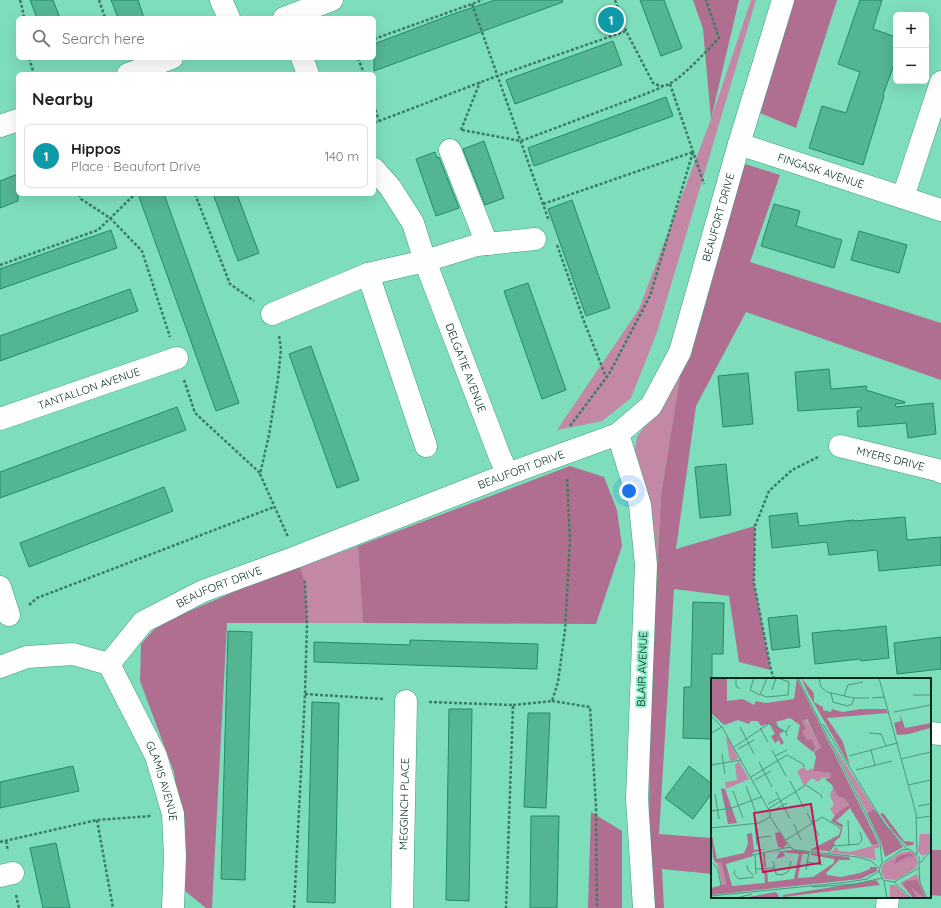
<!DOCTYPE html>
<meta charset="utf-8">
<style>
:root{--surface:#fff;--page:#f6f6f6;--text:#202124;--muted:#757577;--line:#e0e0e0;--accent:#2563eb}
body{margin:0;font-family:Quicksand,sans-serif;background:var(--page);color:var(--text)}
.controls{position:absolute;right:12px;top:12px;display:grid;overflow:hidden;border-radius:6px;box-shadow:0 4px 16px #0002}
.controls button{width:36px;height:36px;display:grid;place-items:center;padding:0;border:0;border-bottom:1px solid var(--line);background:var(--surface);color:var(--text);font:20px sans-serif}
.you{position:absolute;left:629px;top:491px;width:14px;height:14px;margin:-10px;border:3px solid #fff;border-radius:50%;background:#1a73e8;box-shadow:0 0 0 6px #1a73e833}
.badge{display:grid;place-items:center;width:26px;height:26px;border-radius:50%;background:var(--accent);color:#fff;font-size:13px;font-weight:700}
.pin{position:absolute;translate:-50% -50%;border:2px solid #fff;box-shadow:0 1px 4px #0006}
.list{margin:0;padding:0;list-style:none}
h2{display:flex;justify-content:space-between;align-items:center;height:52px;margin:0;padding:0 16px;font-size:17px}
h2 small{font-size:13px;font-weight:400;color:var(--muted)}
.list li{display:grid;grid-template-columns:26px 1fr auto;gap:12px;align-items:center;box-sizing:border-box;height:64px;margin:0 8px 8px;padding:0 8px;border:1px solid var(--line);border-radius:6px}
.list b{display:block;font-size:15px;white-space:nowrap}
.list p{margin:0;font-size:13px;white-space:nowrap;color:var(--muted)}
.list em{font-size:13px;font-style:normal;color:var(--muted)}
.icon{flex:none;width:22px;height:22px;fill:none;stroke:currentColor;stroke-width:2;stroke-linecap:round;stroke-linejoin:round}
.map{position:relative;flex:none;width:941px;height:908px;overflow:hidden}
.search{position:absolute;background:var(--surface);box-shadow:0 4px 16px #0002;left:16px;top:16px;width:360px;height:44px;display:flex;align-items:center;gap:10px;box-sizing:border-box;padding:0 14px;border-radius:6px;color:var(--muted);font-size:15px}
.panel{position:absolute;background:var(--surface);box-shadow:0 4px 16px #0002;left:16px;top:72px;width:360px;height:124px;border-radius:6px}
.map>svg:first-child{display:block}
.green{fill:#c288a5}
.forest{fill:#b06f90}
.building{fill:#54b593;stroke:#218a6b}
.lines{fill:none;stroke-linecap:round;stroke-linejoin:round}
.minor-casing{stroke:#3a9e7d;stroke-width:23}
.path{stroke:#3a7d66;stroke-width:2.5;stroke-dasharray:3 2;stroke-linecap:butt}
.minor{stroke:#fff;stroke-width:22}
.labels{text-anchor:middle;stroke-width:4;stroke-linejoin:round;paint-order:stroke}
.street-label{font-size:11px;fill:#002a1e;stroke:#8bebc7}
.inset-road{fill:none;stroke:#4c967c;stroke-width:1}
.view{fill:#c2185b;fill-opacity:0.15;stroke:#c2185b;stroke-width:2}
.inset-edge{fill:none;stroke:#002a1e;stroke-width:2}
</style>
<div class="map">
<svg width="941" height="908" viewBox="0 0 941 908">
<rect width="100%" height="100%" fill="#7edebb"/>
<path class="green" d="M 751,0 L 756,0 L 657,332 L 631,398 L 602,421 L 557,430 L 639,309 L 711,119 Z
M 681,371 L 661,495 L 657,559 L 633,461 L 637,437 Z
M 358,546 L 363,623 L 307,623 L 305,583 L 300,567 Z"/>
<path class="forest" d="M 693,0 L 739,0 L 711,119 L 703,29 Z
M 794,0 L 837,0 L 796,128 L 760,113 Z
M 745,164 L 780,175 L 750,262 L 941,323 L 941,380 L 746,312 L 696,406 L 676,549 L 755,526 L 754,583 L 771,670 L 739,662 L 729,596 L 674,589 L 659,834 L 712,838 L 712,874 L 662,869 L 664,908 L 653,908 L 649,841 L 650,696 L 661,495 L 681,371 Z
M 570,466 L 604,477 L 617,510 L 622,546 L 596,624 L 363,623 L 358,546 Z
M 300,567 L 305,583 L 307,623 L 227,623 L 212,908 L 206,908 L 185,891 L 183,830 L 174,772 L 140,681 L 141,644 L 159,624 L 285,570 Z
M 591,812 L 622,831 L 622,908 L 588,908 Z
M 930,850 L 941,850 L 941,896 L 930,895 Z"/>
<path class="building" d="M 30,0 L 53,0 L 60,18 L 37,18 Z
M 111,0 L 138,0 L 144,18 L 118,18 Z
M 495,0 L 562,0 L 563,2 L 374,71 L 374,44 L 453,14 Z
M 640,0 L 664,0 L 682,48 L 661,56 Z
M 860,0 L 882,0 L 873,29 L 896,37 L 896,59 L 883,95 L 884,96 L 863,165 L 809,148 L 822,106 L 846,113 L 860,72 L 838,64 Z
M 613,41 L 622,65 L 515,104 L 506,80 Z
M 666,97 L 673,116 L 534,166 L 528,148 Z
M 484,141 L 504,198 L 485,205 L 463,149 Z
M 435,152 L 437,158 L 439,157 L 459,208 L 436,216 L 416,159 Z
M 18,174 L 18,201 L 0,208 L 0,181 Z
M 138,194 L 164,194 L 239,403 L 216,411 Z
M 213,194 L 237,194 L 259,253 L 238,261 Z
M 572,200 L 610,308 L 586,316 L 548,209 Z
M 774,204 L 800,211 L 796,226 L 842,240 L 834,268 L 761,246 Z
M 111,230 L 117,248 L 0,289 L 0,269 Z
M 859,231 L 907,245 L 899,273 L 851,260 Z
M 528,283 L 566,390 L 542,399 L 504,291 Z
M 130,289 L 138,311 L 0,361 L 0,336 Z
M 311,346 L 359,480 L 337,488 L 289,354 Z
M 829,369 L 831,389 L 867,386 L 866,390 L 905,402 L 905,403 L 895,404 L 896,407 L 933,403 L 936,434 L 908,438 L 906,423 L 858,427 L 857,411 L 861,410 L 861,407 L 798,411 L 795,372 Z
M 748,373 L 753,424 L 723,427 L 718,376 Z
M 177,407 L 186,430 L 0,498 L 0,472 Z
M 726,464 L 731,515 L 700,518 L 695,467 Z
M 164,487 L 173,511 L 29,567 L 20,543 Z
M 797,513 L 799,526 L 854,520 L 854,521 L 905,517 L 907,540 L 941,537 L 941,565 L 879,571 L 877,550 L 829,555 L 827,542 L 772,548 L 769,516 Z
M 693,602 L 724,603 L 723,654 L 712,654 L 712,739 L 683,738 L 684,687 L 691,687 Z
M 797,615 L 800,647 L 772,650 L 768,618 Z
M 886,626 L 889,658 L 861,661 L 860,659 L 815,664 L 812,633 L 840,630 L 840,631 Z
M 228,631 L 252,632 L 245,880 L 221,879 Z
M 941,637 L 941,669 L 897,674 L 894,643 Z
M 410,640 L 538,644 L 537,669 L 314,662 L 314,642 L 410,645 Z
M 312,702 L 339,703 L 335,903 L 307,902 Z
M 449,709 L 472,709 L 469,901 L 446,900 Z
M 528,713 L 550,713 L 546,808 L 524,807 Z
M 73,766 L 79,791 L 0,808 L 0,782 Z
M 689,766 L 712,784 L 712,793 L 693,819 L 665,798 Z
M 531,816 L 559,816 L 557,908 L 530,908 Z
M 56,843 L 70,908 L 43,908 L 30,848 Z"/>
<g class="lines">
<g class="minor-casing">
<g id="minor">
<path d="M 221,0 L 229,18"/>
<path d="M 284,18 L 332,0"/>
<path d="M 302,58 L 308,74"/>
<path d="M 128,74 L 172,58"/>
<path d="M 0,126 L 18,120"/>
<path id="s1" d="M 739,144 L 941,210"/>
<path d="M 450,150 L 487,244"/>
<path id="s2" d="M 374,169 L 390,187 L 413,223 L 425,261 L 500,457 L 508,474"/>
<path d="M 903,197 L 941,82"/>
<path d="M 368,274 L 426,446"/>
<path d="M 272,314 L 368,274 L 425,261 L 477,245 L 535,239"/>
<path id="s3" d="M 0,419 L 177,358"/>
<path d="M 618,434 L 640,505 L 646,565 L 637,799 L 644,908"/>
<path id="s4" d="M 840,446 L 937,470 L 941,472"/>
<path d="M 0,587 L 9,615"/>
<path id="s5" d="M 109,664 L 143,622 L 203,591 L 296,557 L 508,474 L 618,434 L 651,406 L 680,352 L 739,144 L 783,0"/>
<path id="s6" d="M 109,664 L 156,756 L 173,814 L 175,856 L 173,908"/>
<path d="M 0,667 L 27,657 L 73,654 L 109,664"/>
<path d="M 930,733 L 941,734"/>
<path d="M 0,876 L 13,873"/>
<path id="s7" d="M 402,908 L 406,701"/>
<path d="M 887,908 L 888,897"/>
</g>
</g>
<path class="path" d="M 20,0 L 22,7 L 24,18
M 99,0 L 105,18
M 615,0 L 626,31 L 653,83 C 655,84 659,86 662,86 C 675,87 709,48 719,38 L 706,0
M 472,4 L 549,221
M 374,39 L 483,0
M 29,58 L 34,74
M 358,58 L 364,74
M 670,84 L 704,184
M 374,105 L 379,121
M 374,123 L 497,76 L 626,31
M 461,130 L 480,82
M 462,130 L 521,141 L 648,93 L 662,87
M 79,194 L 81,199 L 110,218 L 142,251 L 170,337
M 195,194 L 230,284 L 254,301
M 543,204 L 693,152
M 557,245 L 585,324 L 606,377
M 0,265 L 98,230 L 133,196 L 139,194
M 279,336 L 281,349 L 278,379 L 269,435 L 260,474 L 288,537
M 184,380 L 195,413 L 260,473
M 570,426 L 609,374 L 650,296 L 693,152
M 29,605 L 37,598 L 274,507
M 774,679 L 771,670 L 754,583 L 755,526 L 769,491 L 792,470 L 820,456
M 305,694 L 384,699
M 552,701 L 590,707 L 596,807 L 597,908
M 429,702 L 513,705 L 506,908
M 513,705 L 552,701 L 558,682 L 565,630 L 570,540 L 567,477
M 97,820 L 113,908
M 6,841 L 8,851
M 0,842 L 97,820 L 151,816
M 16,895 L 19,908
M 294,908 L 305,694 L 307,623 L 306,602 L 305,583 L 304,579"/>
<use href="#minor" class="minor"/>
</g>
<g class="labels">
<g class="street-label">
<text dy="4" stroke="none"><textPath href="#s1" startOffset="86">FINGASK AVENUE</textPath></text>
<text dy="4" stroke="none"><textPath href="#s5" startOffset="810">BEAUFORT DRIVE</textPath></text>
<text dy="4" stroke="none"><textPath href="#s2" startOffset="221">DELGATIE AVENUE</textPath></text>
<text dy="4" stroke="none"><textPath href="#s3" startOffset="94">TANTALLON AVENUE</textPath></text>
<text dy="4" stroke="none"><textPath href="#s4" startOffset="52">MYERS DRIVE</textPath></text>
<text dy="4" stroke="none"><textPath href="#s5" startOffset="462">BEAUFORT DRIVE</textPath></text>
<text dy="4" stroke="none"><textPath href="#s5" startOffset="138">BEAUFORT DRIVE</textPath></text>
<text transform="translate(642 669) rotate(-88)" y="4">BLAIR AVENUE</text>
<text dy="4" stroke="none"><textPath href="#s6" startOffset="129">GLAMIS AVENUE</textPath></text>
<text dy="4" stroke="none"><textPath href="#s7" startOffset="104">MEGGINCH PLACE</textPath></text>
</g>
</g>
<g transform="translate(711 678)">
<rect width="220" height="220" fill="#7edebb"/>
<path d="M 95,41 L 110,70 L 103,74 L 105,70 L 100,61 L 96,63 L 91,53 L 91,43 ZM 17,59 L 27,80 L 27,81 L 19,83 L 15,60 ZM 118,60 L 163,131 L 156,135 ZM 28,83 L 38,101 L 15,111 L 14,104 L 26,102 L 24,87 ZM 93,89 L 96,93 L 101,90 L 102,93 L 120,95 L 120,99 L 111,100 L 107,104 L 101,100 L 93,108 L 86,93 ZM 122,110 L 126,118 L 134,121 L 138,127 L 124,138 L 119,131 L 123,127 L 119,117 ZM 209,156 L 220,156 L 220,172 L 215,177 L 210,177 L 207,173 ZM 168,166 L 169,169 L 163,171 L 165,182 L 142,177 L 119,175 L 125,169 L 128,173 L 139,174 ZM 198,173 L 204,175 L 207,184 L 205,190 L 185,202 L 174,201 L 170,195 L 171,187 L 189,175 ZM 6,184 L 10,184 L 15,208 L 11,209 ZM 206,196 L 215,220 L 202,220 L 189,205 ZM 179,207 L 184,207 L 199,220 L 179,220 Z" fill="#c288a5"/>
<path d="M 0,0 L 16,0 L 16,23 L 32,21 L 43,27 L 45,23 L 55,25 L 83,21 L 86,0 L 168,166 L 161,167 L 139,130 L 125,143 L 132,147 L 129,159 L 123,164 L 124,167 L 118,173 L 99,172 L 128,157 L 130,149 L 120,143 L 125,136 L 138,127 L 134,121 L 126,118 L 121,107 L 114,101 L 120,99 L 120,95 L 102,93 L 105,79 L 103,74 L 110,70 L 96,41 L 91,43 L 95,51 L 91,53 L 96,62 L 100,61 L 105,70 L 102,74 L 86,61 L 89,47 L 79,40 L 50,48 L 47,43 L 40,43 L 38,46 L 27,42 L 13,47 L 0,35 ZM 90,0 L 103,15 L 103,24 L 112,29 L 112,32 L 120,34 L 121,31 L 132,34 L 150,31 L 175,31 L 177,35 L 116,40 L 132,64 L 139,88 L 97,15 ZM 189,36 L 194,50 L 220,45 L 220,53 L 219,50 L 198,56 L 186,57 L 183,45 L 190,43 ZM 65,43 L 67,49 L 73,53 L 68,56 L 73,65 L 70,67 L 68,62 L 64,65 L 60,58 L 64,56 L 58,45 ZM 10,110 L 14,111 L 26,145 L 17,146 ZM 163,131 L 192,169 L 174,179 L 170,164 L 156,135 ZM 172,135 L 193,163 L 203,164 L 202,167 L 196,168 L 182,154 L 169,136 ZM 0,153 L 6,181 L 33,175 L 37,166 L 36,156 L 41,155 L 43,172 L 55,171 L 41,175 L 42,178 L 15,186 L 21,208 L 54,205 L 53,192 L 56,192 L 57,204 L 83,201 L 88,176 L 72,174 L 74,178 L 65,181 L 69,174 L 54,175 L 55,189 L 53,189 L 52,176 L 46,176 L 63,174 L 83,172 L 97,174 L 97,176 L 91,176 L 87,200 L 102,199 L 123,185 L 123,181 L 100,177 L 100,175 L 138,179 L 139,182 L 128,182 L 115,195 L 116,197 L 130,199 L 149,195 L 159,191 L 159,189 L 166,189 L 166,193 L 149,201 L 0,217 L 0,210 L 15,206 L 10,184 L 5,185 L 2,180 ZM 69,154 L 76,166 L 72,170 L 67,169 L 64,155 ZM 199,175 L 203,179 L 198,178 L 183,186 L 186,179 ZM 165,202 L 169,207 L 72,219 L 72,217 ZM 206,202 L 214,220 L 200,209 L 206,220 L 202,220 L 192,206 L 195,203 ZM 65,214 L 68,218 L 66,220 L 32,220 Z" fill="#b06f90"/>
<path class="inset-road" d="M 25,0 L 25,8 L 29,11M 43,0 L 39,12 L 49,17 L 56,0M 87,0 L 169,164 L 171,184M 108,0 L 110,9 L 116,14 L 143,20 L 158,20M 168,0 L 205,135 L 206,176M 61,12 L 65,0M 120,15 L 122,24 L 136,28 L 141,26 L 143,20M 50,17 L 56,19 L 77,17 L 78,4 L 67,0M 202,17 L 220,17M 133,18 L 137,7 L 152,4M 161,20 L 174,19M 183,34 L 220,27M 0,38 L 11,49 L 59,134 L 59,139 L 79,169 L 84,172 L 147,179 L 160,183 L 168,190M 112,46 L 174,147 L 196,171M 29,49 L 43,76M 49,50 L 57,64M 0,55 L 11,49M 158,55 L 170,56 L 175,68M 76,58 L 75,54 L 79,47M 23,69 L 59,45 L 75,54M 27,71 L 43,62M 61,72 L 75,98M 160,72 L 164,87M 11,76 L 14,96M 64,78 L 76,72M 138,78 L 186,65M 190,81 L 220,74M 48,84 L 61,109M 0,87 L 30,82M 145,92 L 181,83M 40,99 L 76,77 L 92,86 L 93,89M 44,102 L 60,93M 79,103 L 93,130M 197,107 L 220,102M 35,108 L 45,135M 22,113 L 32,140M 65,114 L 79,141M 4,116 L 8,141M 57,126 L 68,120M 207,128 L 220,126M 57,131 L 95,107 L 110,117 L 111,120M 0,133 L 21,130 L 50,119M 61,133 L 76,125M 96,135 L 108,158M 206,140 L 220,138M 137,142 L 138,168M 44,146 L 46,167M 83,146 L 90,162M 0,150 L 48,145 L 59,139M 45,160 L 60,158M 75,162 L 111,139 L 128,149 L 128,151M 198,171 L 208,179 L 208,190 L 183,204 L 172,202 L 168,193 L 170,186 L 191,172 ZM 44,176 L 45,196M 117,176 L 122,168 L 148,166 L 151,161 L 149,154M 41,177 L 79,169M 62,183 L 65,196 L 71,197 L 78,193 L 80,183M 96,184 L 112,187M 2,185 L 7,192 L 10,208M 209,185 L 220,173M 36,187 L 37,192 L 42,197M 208,190 L 209,205 L 216,220M 45,191 L 63,190M 24,192 L 23,196 L 28,201 L 43,199M 95,192 L 98,174M 173,203 L 176,220M 183,204 L 200,220M 101,209 L 145,206 L 171,200M 0,218 L 138,204 L 156,201 L 168,193M 25,220 L 41,216"/>
<path class="view" d="M 100,126 L 109,185 L 52,194 L 43,135 Z"/>
<rect width="220" height="220" class="inset-edge"/>
</g>
</svg>
<div class="controls">
<button>+</button>
<button>−</button>
</div>
<div class="you"></div>
<div class="pin badge" style="left:611px;top:20px;background:#0f9aa8">1</div>
<div class="search"><svg class="icon" aria-label="search" viewBox="0 0 24 24"><circle cx="10" cy="10" r="6"/><path d="M15 15l6 6"/></svg>Search here</div>
<section class="panel">
<h2>Nearby<small></small></h2>
<ul class="list">
<li><span class="badge" style="background:#0f9aa8">1</span><div><b>Hippos</b><p>Place · Beaufort Drive</p></div><em>140 m</em></li>
</ul>
</section>
</div>
